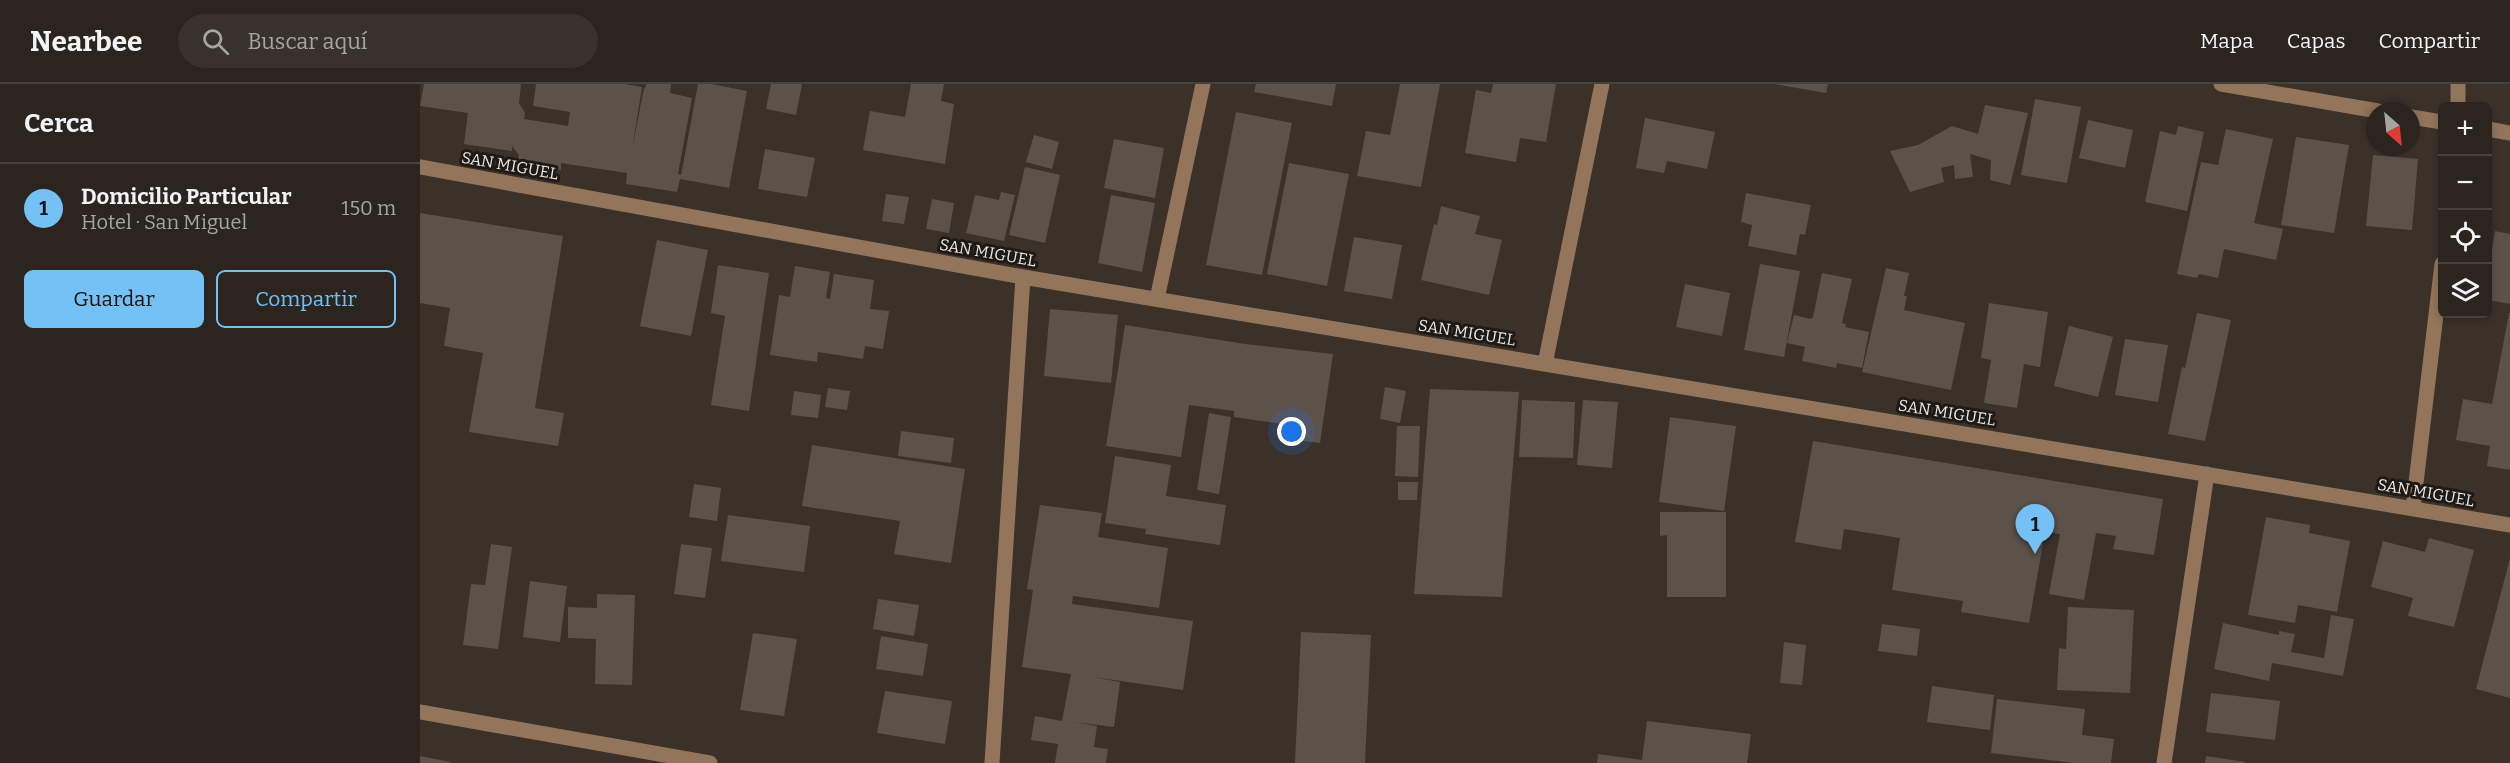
<!DOCTYPE html>
<html lang="es">
<meta charset="utf-8">
<style>
:root{--surface:#2c251f;--page:#38312c;--text:#f1f3f6;--muted:#a6a5a4;--line:#48423d;--accent:#73c1f5}
body{margin:0;font-family:Bitter,serif;background:var(--page);color:var(--text)}
.controls{position:absolute;right:18px;top:18px;display:grid;overflow:hidden;border-radius:9px;box-shadow:0 3px 9px #0003}
.controls button{width:54px;height:54px;display:grid;place-items:center;padding:0;border:0;border-bottom:2px solid var(--line);background:var(--surface);color:var(--text);font:30px sans-serif}
.compass{position:absolute;left:1946px;top:18px;width:54px;height:54px;border-radius:50%;background:var(--surface);box-shadow:0 3px 9px #0003;rotate:153deg}
.you{position:absolute;left:872px;top:348px;width:21px;height:21px;margin:-15px;border:4px solid #fff;border-radius:50%;background:#1a73e8;box-shadow:0 0 0 9px #1a73e833}
.badge{display:grid;place-items:center;width:39px;height:39px;border-radius:50%;background:var(--accent);color:#111;font-size:20px;font-weight:700}
.pin{position:absolute;translate:-50% -50px;filter:drop-shadow(0 2px 3px #0008)}
.pin::after{content:'';position:absolute;top:32px;width:21px;height:18px;background:inherit;clip-path:polygon(0 0,100% 0,50% 100%)}
.list{margin:0;padding:0;list-style:none}
h2{display:flex;justify-content:space-between;align-items:center;height:78px;margin:0;padding:0 24px;font-size:26px}
h2 small{font-size:20px;font-weight:400;color:var(--muted)}
.list li{display:grid;grid-template-columns:39px 1fr auto;gap:18px;align-items:center;box-sizing:border-box;height:90px;padding:0 24px;border-top:2px solid var(--line)}
.list b{display:block;font-size:22px;white-space:nowrap}
.list p{margin:0;font-size:20px;white-space:nowrap;color:var(--muted)}
.list em{font-size:20px;font-style:normal;color:var(--muted)}
.actions{display:flex;gap:12px;padding:18px 24px}
.actions a{flex:1;padding:14px 0;border:2px solid var(--accent);border-radius:9px;text-align:center;font-size:21px;color:var(--accent)}
.actions .main{background:var(--accent);color:#111}
.icon{flex:none;width:33px;height:33px;fill:none;stroke:currentColor;stroke-width:2;stroke-linecap:round;stroke-linejoin:round}
.map{position:relative;flex:none;width:2090px;height:679px;overflow:hidden}
header{display:flex;align-items:center;gap:36px;box-sizing:border-box;height:84px;padding:0 30px;background:var(--surface);border-bottom:2px solid var(--line)}
header strong{font-size:28px}
nav{display:flex;gap:33px;margin-inline-start:auto;font-size:21px}
.search{width:420px;height:54px;background:var(--page);display:flex;align-items:center;gap:15px;box-sizing:border-box;padding:0 21px;border-radius:33px;color:var(--muted);font-size:22px}
main{display:flex}
aside{flex:1;background:var(--surface)}
.map>svg:first-child{display:block}
.building{fill:#5d5249}
.lines{fill:none;stroke-linecap:round;stroke-linejoin:round}
.minor{stroke:#93755c;stroke-width:15}
.labels{text-anchor:middle;stroke-width:6;stroke-linejoin:round;paint-order:stroke}
.street-label{font-size:16px;fill:#ede6e1;stroke:#1f1a16}
</style>
<header>
<strong>Nearbee</strong>
<div class="search"><svg class="icon" aria-label="search" viewBox="0 0 24 24"><circle cx="10" cy="10" r="6"/><path d="M15 15l6 6"/></svg>Buscar aquí</div>
<nav><a>Mapa</a><a>Capas</a><a>Compartir</a></nav>
</header>
<main>
<aside>
<h2>Cerca<small></small></h2>
<ul class="list">
<li><span class="badge">1</span><div><b>Domicilio Particular</b><p>Hotel · San Miguel</p></div><em>150 m</em></li>
</ul>
<div class="actions"><a class="main">Guardar</a><a>Compartir</a></div>
</aside>
<div class="map">
<svg width="2090" height="679" viewBox="0 0 2090 679">
<rect width="100%" height="100%" fill="#3b3129"/>
<path class="building" d="M 4,0 L 101,0 L 99,19 L 105,29 L 104,35 L 148,42 L 150,28 L 113,22 L 116,0 L 204,0 L 222,3 L 212,65 L 224,4 L 225,5 L 226,0 L 251,0 L 250,9 L 272,14 L 258,90 L 261,91 L 278,0 L 291,0 L 327,7 L 309,104 L 260,95 L 257,108 L 206,100 L 207,89 L 141,79 L 141,86 L 97,80 L 99,71 L 92,62 L 92,67 L 44,60 L 48,29 L 0,22 Z
M 351,0 L 382,0 L 376,31 L 346,25 Z
M 491,0 L 524,0 L 521,17 L 534,20 L 525,80 L 443,66 L 450,27 L 485,33 Z
M 836,0 L 916,0 L 912,22 L 834,8 Z
M 980,0 L 1020,0 L 1001,103 L 937,92 L 946,47 L 970,51 Z
M 1073,0 L 1136,0 L 1126,58 L 1100,54 L 1096,78 L 1045,69 L 1056,6 L 1071,9 Z
M 1354,0 L 1408,0 L 1406,9 Z
M 1615,15 L 1661,23 L 1647,99 L 1601,91 Z
M 1565,21 L 1608,29 L 1590,101 L 1570,96 L 1571,76 L 1550,70 L 1553,93 L 1535,95 L 1534,81 L 1521,84 L 1524,98 L 1490,108 L 1470,67 L 1498,61 L 1532,42 L 1558,50 Z
M 816,28 L 872,39 L 842,191 L 786,181 Z
M 1225,34 L 1295,48 L 1287,85 L 1247,77 L 1244,89 L 1216,84 Z
M 1668,36 L 1713,46 L 1705,84 L 1659,74 Z
M 1758,42 L 1784,48 L 1767,127 L 1725,118 L 1740,47 L 1756,51 Z
M 1806,45 L 1853,55 L 1834,139 L 1863,145 L 1856,176 L 1804,165 L 1798,194 L 1779,190 L 1777,194 L 1757,190 L 1781,78 L 1798,81 Z
M 614,51 L 639,58 L 632,85 L 606,78 Z
M 1876,53 L 1929,61 L 1914,149 L 1861,141 Z
M 694,55 L 744,64 L 735,114 L 684,104 Z
M 345,65 L 395,74 L 387,113 L 338,105 Z
M 1953,71 L 1998,75 L 1992,146 L 1946,142 Z
M 869,79 L 929,90 L 907,202 L 847,190 Z
M 605,83 L 640,91 L 625,159 L 589,151 Z
M 581,108 L 595,111 L 584,157 L 546,149 L 555,111 L 579,116 Z
M 1326,109 L 1391,121 L 1385,151 L 1380,150 L 1376,171 L 1328,162 L 1332,141 L 1321,138 Z
M 466,110 L 489,113 L 484,140 L 462,137 Z
M 691,111 L 735,119 L 722,188 L 678,179 Z
M 512,115 L 534,119 L 529,149 L 506,145 Z
M 1021,122 L 1060,132 L 1055,150 L 1082,156 L 1069,211 L 1001,196 L 1014,140 L 1017,141 Z
M 0,129 L 143,152 L 115,324 L 144,329 L 138,362 L 49,348 L 63,269 L 24,262 L 30,224 L 0,219 Z
M 2075,147 L 2090,150 L 2090,220 L 2068,216 L 2068,191 Z
M 934,153 L 982,161 L 972,215 L 924,207 Z
M 237,156 L 288,166 L 271,252 L 220,242 Z
M 1340,180 L 1380,187 L 1364,273 L 1324,266 Z
M 298,181 L 349,189 L 329,327 L 291,321 L 305,232 L 291,229 Z
M 375,182 L 410,188 L 406,214 L 410,215 L 414,190 L 454,196 L 450,225 L 469,227 L 463,265 L 445,262 L 443,275 L 398,268 L 397,278 L 350,271 L 359,211 L 370,213 Z
M 1466,184 L 1489,189 L 1484,212 L 1487,212 L 1484,226 L 1545,239 L 1531,306 L 1442,288 Z
M 1402,189 L 1432,195 L 1422,239 L 1426,240 L 1425,243 L 1449,248 L 1442,284 L 1417,279 L 1416,284 L 1382,277 L 1385,263 L 1367,259 L 1374,231 L 1391,235 L 1393,233 Z
M 1265,200 L 1310,209 L 1302,252 L 1256,243 Z
M 1569,219 L 1628,228 L 1620,283 L 1604,280 L 1597,324 L 1564,319 L 1571,276 L 1561,274 Z
M 630,225 L 698,231 L 691,299 L 624,292 Z
M 1777,229 L 1811,236 L 1785,357 L 1748,350 L 1762,283 L 1765,284 Z
M 2089,229 L 2090,229 L 2090,386 L 2067,382 L 2070,362 L 2036,356 L 2043,315 L 2072,320 Z
M 705,241 L 825,260 L 913,270 L 900,359 L 861,354 L 863,340 L 814,333 L 814,327 L 769,321 L 761,373 L 686,362 Z
M 1649,242 L 1693,253 L 1678,313 L 1634,302 Z
M 1705,255 L 1748,261 L 1738,318 L 1695,311 Z
M 965,303 L 986,307 L 980,339 L 960,335 Z
M 408,304 L 430,307 L 427,326 L 405,323 Z
M 1010,305 L 1099,308 L 1082,513 L 994,510 Z
M 374,307 L 401,311 L 398,334 L 371,331 Z
M 1102,316 L 1155,318 L 1153,374 L 1099,373 Z
M 1163,316 L 1198,318 L 1192,384 L 1157,381 Z
M 789,329 L 811,333 L 799,410 L 777,406 Z
M 1250,333 L 1316,342 L 1304,427 L 1239,418 Z
M 977,342 L 1000,342 L 998,393 L 975,392 Z
M 481,347 L 534,354 L 531,379 L 478,372 Z
M 1393,357 L 1743,415 L 1734,471 L 1693,465 L 1696,452 L 1676,449 L 1664,516 L 1629,510 L 1640,450 L 1625,448 L 1609,539 L 1541,528 L 1543,517 L 1472,506 L 1480,454 L 1424,445 L 1421,466 L 1375,458 Z
M 392,361 L 545,385 L 531,479 L 474,470 L 480,437 L 382,422 Z
M 695,372 L 751,381 L 746,412 L 806,421 L 800,461 L 725,450 L 726,445 L 685,439 Z
M 978,398 L 998,398 L 997,416 L 978,416 Z
M 274,400 L 301,404 L 297,437 L 269,433 Z
M 620,421 L 682,429 L 678,453 L 748,464 L 739,524 L 653,512 L 652,520 L 773,537 L 763,606 L 673,593 L 700,598 L 694,643 L 653,638 L 677,642 L 674,663 L 688,665 L 686,679 L 635,679 L 638,660 L 611,656 L 615,632 L 642,637 L 651,590 L 602,583 L 613,506 L 607,505 Z
M 1240,428 L 1306,428 L 1306,513 L 1247,513 L 1247,451 L 1240,452 Z
M 308,431 L 390,442 L 384,488 L 301,477 Z
M 1846,433 L 1890,441 L 1889,449 L 1930,457 L 1917,528 L 1878,521 L 1875,539 L 1828,531 Z
M 2009,454 L 2054,466 L 2034,543 L 1988,532 L 1993,514 L 1951,503 L 1963,457 L 2005,468 Z
M 71,460 L 92,463 L 78,565 L 43,561 L 51,500 L 65,501 Z
M 261,460 L 292,464 L 285,514 L 254,510 Z
M 2090,474 L 2090,614 L 2056,605 Z
M 110,497 L 147,502 L 140,558 L 103,553 Z
M 177,510 L 215,511 L 212,601 L 175,600 L 176,555 L 148,554 L 148,523 L 177,524 Z
M 458,515 L 499,521 L 494,552 L 453,545 Z
M 1648,523 L 1714,526 L 1710,609 L 1637,606 L 1639,564 L 1646,565 Z
M 1911,531 L 1934,535 L 1923,592 L 1852,579 L 1849,597 L 1794,585 L 1803,539 L 1859,551 L 1859,547 L 1875,550 L 1871,568 L 1904,574 Z
M 1462,540 L 1500,545 L 1497,572 L 1458,567 Z
M 881,548 L 951,551 L 945,679 L 875,679 Z
M 333,549 L 377,555 L 364,632 L 320,626 Z
M 461,552 L 508,560 L 503,592 L 456,585 Z
M 1364,558 L 1386,561 L 1382,601 L 1360,599 Z
M 1512,602 L 1574,611 L 1570,646 L 1507,638 Z
M 465,607 L 532,617 L 525,660 L 457,649 Z
M 1791,609 L 1860,617 L 1855,656 L 1786,648 Z
M 1577,615 L 1665,625 L 1662,651 L 1694,655 L 1691,679 L 1654,679 L 1571,669 Z
M 1227,637 L 1331,650 L 1327,679 L 1177,679 L 1178,670 L 1222,676 Z
M 0,672 L 31,678 L 31,679 L 0,679 Z
M 1786,672 L 1825,678 L 1825,679 L 1785,679 Z"/>
<g class="lines">
<path class="minor" d="M 1801,0 L 1958,27
M 2038,0 L 2038,22
M 1991,33 L 2022,38
M 2068,45 L 2090,49
M 0,83 L 603,193 L 2090,441
M 737,215 L 783,0
M 1125,280 L 1182,0
M 1993,424 L 2022,180
M 0,628 L 290,679
M 572,679 L 603,193
M 1744,679 L 1787,390"/>
</g>
<g class="labels">
<g class="street-label">
<text transform="translate(90 81) rotate(10)" y="6">SAN MIGUEL</text>
<text transform="translate(568 168) rotate(10)" y="6">SAN MIGUEL</text>
<text transform="translate(1047 248) rotate(9)" y="6">SAN MIGUEL</text>
<text transform="translate(1527 328) rotate(9)" y="6">SAN MIGUEL</text>
<text transform="translate(2006 408) rotate(10)" y="6">SAN MIGUEL</text>
</g>
</g>
</svg>
<div class="controls">
<button>+</button>
<button>−</button>
<button><svg class="icon" aria-label="locate" viewBox="0 0 24 24"><circle cx="12" cy="12" r="6"/><path d="M12 2v4M12 18v4M2 12h4M18 12h4"/></svg></button>
<button><svg class="icon" aria-label="layers" viewBox="0 0 24 24"><path d="M12 4l9 5-9 5-9-5zM3 14l9 5 9-5"/></svg></button>
</div>
<svg class="compass" viewBox="-18 -18 36 36"><path d="M0-13l5 13h-10z" fill="#e53935"/><path d="M0 13l5-13h-10z" fill="#a6a5a4"/></svg>
<div class="you"></div>
<div class="pin badge" style="left:1615px;top:470px">1</div>
</div>
</main>
